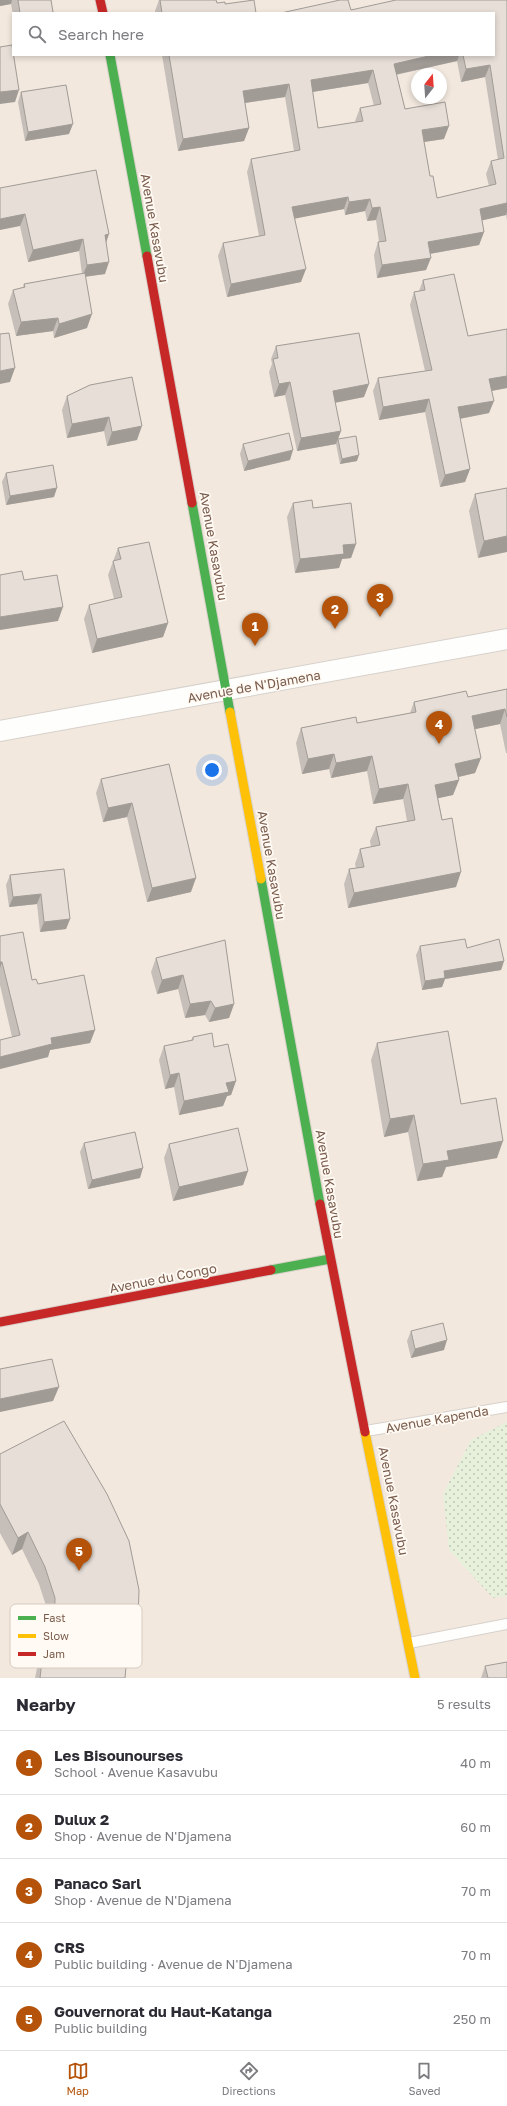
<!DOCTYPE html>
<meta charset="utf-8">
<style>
:root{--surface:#fff;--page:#f2f2f3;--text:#2b2b33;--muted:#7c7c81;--line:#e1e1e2;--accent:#b45309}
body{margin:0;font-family:"Golos Text",sans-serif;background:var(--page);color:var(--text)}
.compass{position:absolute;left:411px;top:68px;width:36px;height:36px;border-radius:50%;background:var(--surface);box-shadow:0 2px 6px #0003;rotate:17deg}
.you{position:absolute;left:212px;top:770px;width:14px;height:14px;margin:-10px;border:3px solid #fff;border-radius:50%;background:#1a73e8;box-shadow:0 0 0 6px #1a73e833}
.badge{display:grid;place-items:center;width:26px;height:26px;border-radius:50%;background:var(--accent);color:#fff;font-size:13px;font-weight:700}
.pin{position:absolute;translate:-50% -33px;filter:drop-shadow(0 1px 2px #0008)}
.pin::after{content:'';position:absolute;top:21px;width:14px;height:12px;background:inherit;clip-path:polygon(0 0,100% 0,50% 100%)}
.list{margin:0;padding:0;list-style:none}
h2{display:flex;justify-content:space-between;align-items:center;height:52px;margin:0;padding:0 16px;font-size:17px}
h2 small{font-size:13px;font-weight:400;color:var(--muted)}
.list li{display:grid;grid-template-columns:26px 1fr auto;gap:12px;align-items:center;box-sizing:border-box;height:64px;padding:0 16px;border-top:1px solid var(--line)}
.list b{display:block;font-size:15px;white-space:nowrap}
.list p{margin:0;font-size:13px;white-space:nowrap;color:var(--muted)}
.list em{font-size:13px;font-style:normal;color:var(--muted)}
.icon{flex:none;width:22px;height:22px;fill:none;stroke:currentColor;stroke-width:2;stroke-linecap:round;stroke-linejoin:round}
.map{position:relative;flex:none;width:507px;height:1678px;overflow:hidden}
.search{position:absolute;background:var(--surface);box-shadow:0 2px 6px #0003;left:12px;right:12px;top:12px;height:44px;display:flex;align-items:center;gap:10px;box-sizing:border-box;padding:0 14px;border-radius:0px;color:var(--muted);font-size:15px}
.sheet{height:372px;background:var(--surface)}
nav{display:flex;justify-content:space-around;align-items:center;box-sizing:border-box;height:56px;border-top:1px solid var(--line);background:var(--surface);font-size:11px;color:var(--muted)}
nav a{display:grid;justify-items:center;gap:2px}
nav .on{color:var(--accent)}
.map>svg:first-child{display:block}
.residential{fill:#f2e8de;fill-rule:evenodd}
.green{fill:url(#green-dots)}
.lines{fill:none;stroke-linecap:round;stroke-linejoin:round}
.lane-casing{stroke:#d7d1cb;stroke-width:12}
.street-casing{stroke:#d7d1cb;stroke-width:22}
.fast-casing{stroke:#d9d2cb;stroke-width:11}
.slow-casing{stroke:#d9d2cb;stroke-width:11}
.jam-casing{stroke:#d9d2cb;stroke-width:11}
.lane{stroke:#fefefd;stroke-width:10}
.street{stroke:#fefefd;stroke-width:20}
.fast{stroke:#4caf50;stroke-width:9}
.slow{stroke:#ffc107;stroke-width:9}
.jam{stroke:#c62828;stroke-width:9}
.wall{fill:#c6bfb9;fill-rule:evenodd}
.shaded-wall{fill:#a19b96}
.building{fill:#e6ded7;stroke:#a19b96;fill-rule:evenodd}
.labels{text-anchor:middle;stroke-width:3.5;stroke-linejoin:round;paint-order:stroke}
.street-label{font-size:13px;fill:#7a5c4d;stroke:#fffaf3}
.key{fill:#fffaf3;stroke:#d7cbc1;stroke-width:1}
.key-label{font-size:11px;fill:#7a5c4d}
</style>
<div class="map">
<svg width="507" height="1678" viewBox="0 0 507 1678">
<defs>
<pattern id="green-dots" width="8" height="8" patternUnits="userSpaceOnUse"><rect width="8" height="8" fill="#e7f0db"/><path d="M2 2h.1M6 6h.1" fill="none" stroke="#c0c6b4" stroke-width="1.8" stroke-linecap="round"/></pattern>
</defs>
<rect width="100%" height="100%" fill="#f9f5f0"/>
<path class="residential" d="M 0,0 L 507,0 L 507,1678 L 0,1678 ZM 13,13 L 494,13 L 494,55 L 13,55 ZM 417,74 L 441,74 L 441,98 L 417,98 Z"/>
<path class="green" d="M 507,1422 L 507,1596 L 493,1598 L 449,1550 L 443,1494 L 471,1440 Z"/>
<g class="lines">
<g class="lane-casing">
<path id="lane" d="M 366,1431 L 507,1407
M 409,1643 L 507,1624"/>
</g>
<g class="street-casing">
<path id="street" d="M 0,731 L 507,639"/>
</g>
<g class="fast-casing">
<path id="fast" d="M 110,55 L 147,256
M 192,503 L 230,712
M 261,879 L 320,1204
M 271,1270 L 330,1259"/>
</g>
<g class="slow-casing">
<path id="slow" d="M 230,712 L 261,879
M 365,1432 L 415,1678"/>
</g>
<g class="jam-casing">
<path id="jam" d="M 100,0 L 103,13
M 147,256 L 192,503
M 320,1204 L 365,1432
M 0,1322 L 271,1270"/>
</g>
<use href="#lane" class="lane"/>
<use href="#street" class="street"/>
<use href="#fast" class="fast"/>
<use href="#slow" class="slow"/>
<use href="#jam" class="jam"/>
</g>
<path class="wall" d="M 0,0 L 51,0 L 53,12 L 53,13 L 13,13 L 13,16 L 11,4 L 0,6 Z
M 159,0 L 216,0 L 217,3 L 225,4 L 256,13 L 155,13 L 155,11 Z
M 507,0 L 507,220 L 506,215 L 482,220 L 484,232 L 479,245 L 430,254 L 426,270 L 377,278 L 374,255 L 378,242 L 379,242 L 376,220 L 367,221 L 365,211 L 345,215 L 344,209 L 295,218 L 301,282 L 227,297 L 218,256 L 223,243 L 259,236 L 247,172 L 251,159 L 294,151 L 285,97 L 245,103 L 249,128 L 244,141 L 178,151 L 162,55 L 494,55 L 351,10 ZM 457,61 L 461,82 L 485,77 L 498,160 L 491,161 L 486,174 L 489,186 L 437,198 L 430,176 L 424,142 L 444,139 L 405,109 L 396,75 ZM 368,83 L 374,106 L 360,108 L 355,121 L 356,122 L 318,128 L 312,92 Z
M 21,92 L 69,134 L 25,141 L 18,102 Z
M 0,188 L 106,242 L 105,274 L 85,277 L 87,328 L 54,338 L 53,331 L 16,336 L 8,304 L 13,290 L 23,287 L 24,284 L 82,274 L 79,251 L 28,262 L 20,226 Z
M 423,280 L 468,336 L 507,329 L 507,388 L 492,391 L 489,413 L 460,419 L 470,469 L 465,482 L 440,487 L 425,412 L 379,420 L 373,391 L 378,378 L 425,371 L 410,305 L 414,292 L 419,291 Z
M 276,346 L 364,397 L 335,403 L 341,431 L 336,444 L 297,451 L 285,395 L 274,397 L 269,372 L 272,364 L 271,359 Z
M 90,385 L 137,440 L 107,446 L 104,431 L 67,438 L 62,410 L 67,396 Z
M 338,439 L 357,461 L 340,464 L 336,444 Z
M 243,444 L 290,460 L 244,471 L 240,454 Z
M 6,473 L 54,497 L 6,505 L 2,482 Z
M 507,488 L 478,558 L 469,511 L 475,494 Z
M 293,503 L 313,508 L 356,544 L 351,558 L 342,559 L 339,568 L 295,573 L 287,517 Z
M 118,548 L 168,623 L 163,637 L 92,653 L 84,619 L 89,605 L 114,599 L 108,575 Z
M 507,689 L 507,753 L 506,753 L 500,724 L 475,729 L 481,758 L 475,773 L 458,777 L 459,780 L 453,795 L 438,798 L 456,887 L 348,908 L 344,884 L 349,869 L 356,868 L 355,864 L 360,849 L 371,847 L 370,841 L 376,827 L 407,821 L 403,799 L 373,804 L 367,771 L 331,778 L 329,769 L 302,774 L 296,743 L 301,728 L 357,723 L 410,713 L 414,702 L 468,697 Z
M 169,764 L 191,892 L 147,902 L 127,817 L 103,822 L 96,793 L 101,779 Z
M 64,869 L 70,919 L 66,929 L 40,932 L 37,904 L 9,907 L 6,885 L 10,875 Z
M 0,936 L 32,980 L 95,1030 L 90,1043 L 50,1050 L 48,1057 L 0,1069 L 0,1040 L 12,1037 L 0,985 Z
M 420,946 L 467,948 L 504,961 L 501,970 L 445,979 L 442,987 L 422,990 L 416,955 Z
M 156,958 L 234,1004 L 229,1018 L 209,1022 L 205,1015 L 185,1018 L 178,989 L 157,994 L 151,972 Z
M 193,1037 L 214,1047 L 236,1081 L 231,1095 L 227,1096 L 223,1106 L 179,1115 L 174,1087 L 165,1089 L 159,1060 L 164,1046 L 191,1040 Z
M 377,1043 L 461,1104 L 497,1158 L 446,1167 L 442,1177 L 417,1181 L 408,1132 L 384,1137 L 371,1060 Z
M 84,1143 L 140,1178 L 88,1189 L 80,1152 Z
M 169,1144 L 248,1171 L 243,1185 L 173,1201 L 164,1158 Z
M 411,1331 L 444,1350 L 411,1358 L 407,1341 Z
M 0,1454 L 126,1666 L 125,1678 L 35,1678 L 37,1668 L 43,1651 L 48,1651 L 49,1615 L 39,1584 L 22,1549 L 12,1555 L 0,1533 Z
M 485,1666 L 507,1678 L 481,1678 Z"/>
<path class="shaded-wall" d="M 0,0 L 12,0 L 11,4 L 0,6 Z
M 433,55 L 459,55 L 457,61 L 389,76 L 394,64 Z
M 490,65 L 485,77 L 461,82 L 466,69 Z
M 373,70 L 368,83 L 306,93 L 311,80 Z
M 289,84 L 285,97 L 238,104 L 243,91 Z
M 19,90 L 15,102 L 0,104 L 0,92 Z
M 73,124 L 69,134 L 25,141 L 28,132 Z
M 449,126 L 444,139 L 417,143 L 422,130 Z
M 249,128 L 244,141 L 178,151 L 183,139 Z
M 348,197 L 344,209 L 288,220 L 292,207 Z
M 370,199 L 365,211 L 345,215 L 349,202 Z
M 507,203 L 507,212 L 506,215 L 475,222 L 480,209 Z
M 380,207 L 376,220 L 367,221 L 372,208 Z
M 25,214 L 20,226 L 0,230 L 0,219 Z
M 484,232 L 479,245 L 423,255 L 428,242 Z
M 109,234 L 105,246 L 105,235 Z
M 83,239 L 79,251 L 28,262 L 33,250 Z
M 431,258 L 426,270 L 377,278 L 382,265 Z
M 109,262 L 105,274 L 82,277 L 87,265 Z
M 306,269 L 301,282 L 227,297 L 231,284 Z
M 92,314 L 87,328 L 54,338 L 59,324 Z
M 58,318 L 53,331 L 16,336 L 21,322 Z
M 15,368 L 10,382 L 0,384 L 0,371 Z
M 507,376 L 507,388 L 485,392 L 489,379 Z
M 290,382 L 285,395 L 274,397 L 279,384 Z
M 369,384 L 364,397 L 328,404 L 333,391 Z
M 429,399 L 425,412 L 379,420 L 383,407 Z
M 494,401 L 489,413 L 453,420 L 458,407 Z
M 109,417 L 104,431 L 67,438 L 72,424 Z
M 142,426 L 137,440 L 107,446 L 112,432 Z
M 341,431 L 336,444 L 297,451 L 301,438 Z
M 293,450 L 290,460 L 244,471 L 248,461 Z
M 359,455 L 357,461 L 340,464 L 342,459 Z
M 470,469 L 465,482 L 440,487 L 445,475 Z
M 57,488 L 54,497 L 6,505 L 10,496 Z
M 507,536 L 507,552 L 478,558 L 484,541 Z
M 356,544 L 351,558 L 342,559 L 339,568 L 295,573 L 300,559 L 343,545 Z
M 63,607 L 58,621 L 0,630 L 0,617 Z
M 168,623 L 163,637 L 92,653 L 97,639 Z
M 505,709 L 500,724 L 466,731 L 472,716 Z
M 334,754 L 329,769 L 302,774 L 308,759 Z
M 372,756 L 367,771 L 331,778 L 336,763 Z
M 481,758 L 475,773 L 450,779 L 455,764 Z
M 459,780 L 453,795 L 430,800 L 435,785 Z
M 408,784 L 403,799 L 373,804 L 379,789 Z
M 132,803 L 127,817 L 103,822 L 108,808 Z
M 461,872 L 456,887 L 348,908 L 354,893 Z
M 196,878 L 191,892 L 147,902 L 152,888 Z
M 41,894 L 37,904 L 9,907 L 13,897 Z
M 70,919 L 66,929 L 40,932 L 44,922 Z
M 504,961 L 501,970 L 445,979 L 442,987 L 422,990 L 425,981 L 444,971 Z
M 0,962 L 2,962 L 0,968 Z
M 183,975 L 178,989 L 157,994 L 162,980 Z
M 211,1001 L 205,1015 L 185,1018 L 190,1004 Z
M 234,1004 L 229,1018 L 209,1022 L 215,1008 Z
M 95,1030 L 90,1043 L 50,1050 L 48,1057 L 0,1069 L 0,1057 L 51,1038 Z
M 179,1073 L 174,1087 L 165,1089 L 170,1075 Z
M 236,1081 L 231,1095 L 227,1096 L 223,1106 L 179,1115 L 184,1101 L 226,1083 Z
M 414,1115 L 408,1132 L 384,1137 L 390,1119 Z
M 503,1141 L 497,1158 L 446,1167 L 442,1177 L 417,1181 L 423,1164 L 447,1151 Z
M 143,1168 L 140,1178 L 88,1189 L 92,1180 Z
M 248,1171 L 243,1185 L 173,1201 L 179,1187 Z
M 447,1340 L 444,1350 L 411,1358 L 415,1349 Z
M 59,1387 L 53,1401 L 0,1412 L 0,1399 Z
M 28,1532 L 22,1549 L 12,1555 L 18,1538 Z"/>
<path class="building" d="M 18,0 L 51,0 L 53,12 L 50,13 L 20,13 Z
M 160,0 L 216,0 L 217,3 L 225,2 L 225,4 L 254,0 L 256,13 L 162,13 Z
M 340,0 L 348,0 L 351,10 L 396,0 L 507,0 L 507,203 L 480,209 L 484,232 L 428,242 L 431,258 L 382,265 L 378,242 L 386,241 L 380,207 L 372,208 L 370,199 L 349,202 L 348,197 L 292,207 L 306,269 L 231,284 L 223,243 L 265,235 L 251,159 L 300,150 L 289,84 L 243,91 L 249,128 L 183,139 L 169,55 L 433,55 L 394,64 L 405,109 L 445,102 L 449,126 L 422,130 L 430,176 L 433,176 L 437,198 L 496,184 L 491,161 L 504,158 L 490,65 L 466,69 L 463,55 L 494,55 L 494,13 L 281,13 ZM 373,70 L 381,104 L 360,108 L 363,121 L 318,128 L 311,80 Z
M 12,45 L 19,90 L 0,92 L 0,47 Z
M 66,85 L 73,124 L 28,132 L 21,92 Z
M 96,170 L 109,234 L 105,235 L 109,262 L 87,265 L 83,239 L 33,250 L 25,214 L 0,219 L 0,188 Z
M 85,273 L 92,314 L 59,324 L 58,318 L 21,322 L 13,290 L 25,287 L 24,284 Z
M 454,274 L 468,336 L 507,329 L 507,376 L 489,379 L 494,401 L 458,407 L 470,469 L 445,475 L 429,399 L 383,407 L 378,378 L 432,370 L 414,292 L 425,290 L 423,280 Z
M 9,333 L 15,368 L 0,371 L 0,334 Z
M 359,333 L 369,384 L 333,391 L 341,431 L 301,438 L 290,382 L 279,384 L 273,359 L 278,358 L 276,346 Z
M 132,377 L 142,426 L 112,432 L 109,417 L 72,424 L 67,396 L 90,385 Z
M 289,433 L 293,450 L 248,461 L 243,444 Z
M 356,436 L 359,455 L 342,459 L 338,439 Z
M 53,465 L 57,488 L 10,496 L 6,473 Z
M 507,488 L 507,536 L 484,541 L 475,494 Z
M 312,500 L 313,508 L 351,503 L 356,544 L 343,545 L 344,554 L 300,559 L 293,503 Z
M 149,542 L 168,623 L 97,639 L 89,605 L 122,597 L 113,561 L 121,559 L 118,548 Z
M 22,571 L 24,580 L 57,575 L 63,607 L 0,617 L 0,575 Z
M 507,689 L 507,717 L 505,709 L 472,716 L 481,758 L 455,764 L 459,780 L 435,785 L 442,820 L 452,818 L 461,872 L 354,893 L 349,869 L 364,867 L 360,849 L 380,845 L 376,827 L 415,820 L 408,784 L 379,789 L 372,756 L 336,763 L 334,754 L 308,759 L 301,728 L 356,717 L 357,723 L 416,712 L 414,702 L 466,691 L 468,697 Z
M 169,764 L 196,878 L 152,888 L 132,803 L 108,808 L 101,779 Z
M 64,869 L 70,919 L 44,922 L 41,894 L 13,897 L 10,875 Z
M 23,932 L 32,980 L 36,979 L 38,984 L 84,975 L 95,1030 L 51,1038 L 52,1044 L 0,1057 L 0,1040 L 20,1035 L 2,962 L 0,962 L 0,936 Z
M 465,939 L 467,948 L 499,939 L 504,961 L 444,971 L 445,978 L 425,981 L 420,946 Z
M 225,940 L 234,1004 L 215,1008 L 211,1001 L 190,1004 L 183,975 L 162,980 L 156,958 Z
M 448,1031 L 461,1104 L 496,1098 L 503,1141 L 447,1151 L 449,1160 L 423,1164 L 414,1115 L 390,1119 L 377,1043 Z
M 212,1033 L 214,1047 L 228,1044 L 236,1081 L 226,1083 L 229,1092 L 184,1101 L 179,1073 L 170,1075 L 164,1046 L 193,1040 L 193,1037 Z
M 238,1128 L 248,1171 L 179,1187 L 169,1144 Z
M 135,1132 L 143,1168 L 92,1180 L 84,1143 Z
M 443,1323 L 447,1340 L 415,1349 L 411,1331 Z
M 52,1359 L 59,1387 L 0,1399 L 0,1369 Z
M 64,1421 L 107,1494 L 129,1541 L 139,1590 L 138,1621 L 126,1666 L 125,1678 L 40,1678 L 43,1651 L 54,1651 L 55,1598 L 45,1567 L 28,1532 L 18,1538 L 0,1504 L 0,1454 Z
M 507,1662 L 507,1678 L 488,1678 L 485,1666 Z"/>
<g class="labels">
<g class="street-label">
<text transform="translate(155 228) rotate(80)" y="5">Avenue Kasavubu</text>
<text transform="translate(214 546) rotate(80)" y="5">Avenue Kasavubu</text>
<text transform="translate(254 686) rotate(-10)" y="5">Avenue de N'Djamena</text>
<text transform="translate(272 865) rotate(80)" y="5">Avenue Kasavubu</text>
<text transform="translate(330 1184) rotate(80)" y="5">Avenue Kasavubu</text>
<text transform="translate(163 1278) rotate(-11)" y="5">Avenue du Congo</text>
<text transform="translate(437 1419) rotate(-10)" y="5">Avenue Kapenda</text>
<text transform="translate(394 1501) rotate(79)" y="5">Avenue Kasavubu</text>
</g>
</g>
<rect x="10" y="1604" width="132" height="64" rx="6" class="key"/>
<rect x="18" y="1616" width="18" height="4" fill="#4caf50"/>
<rect x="18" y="1634" width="18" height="4" fill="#ffc107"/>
<rect x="18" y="1652" width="18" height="4" fill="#c62828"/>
<g class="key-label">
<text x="43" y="1622">Fast</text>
<text x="43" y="1640">Slow</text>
<text x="43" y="1658">Jam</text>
</g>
</svg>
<svg class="compass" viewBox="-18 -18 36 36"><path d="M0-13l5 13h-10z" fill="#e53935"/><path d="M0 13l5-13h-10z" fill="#7c7c81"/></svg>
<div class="you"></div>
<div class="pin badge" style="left:255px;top:646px">1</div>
<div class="pin badge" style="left:335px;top:629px">2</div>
<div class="pin badge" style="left:380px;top:617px">3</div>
<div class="pin badge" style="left:439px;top:744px">4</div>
<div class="pin badge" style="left:79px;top:1571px">5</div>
<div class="search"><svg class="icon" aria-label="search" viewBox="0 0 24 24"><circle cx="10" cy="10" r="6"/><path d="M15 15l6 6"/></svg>Search here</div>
</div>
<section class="sheet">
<h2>Nearby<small>5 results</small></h2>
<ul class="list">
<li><span class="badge">1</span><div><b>Les Bisounourses</b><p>School · Avenue Kasavubu</p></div><em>40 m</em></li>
<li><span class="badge">2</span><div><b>Dulux 2</b><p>Shop · Avenue de N'Djamena</p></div><em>60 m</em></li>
<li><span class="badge">3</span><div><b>Panaco Sarl</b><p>Shop · Avenue de N'Djamena</p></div><em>70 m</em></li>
<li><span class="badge">4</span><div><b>CRS</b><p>Public building · Avenue de N'Djamena</p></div><em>70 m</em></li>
<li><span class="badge">5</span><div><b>Gouvernorat du Haut-Katanga</b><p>Public building</p></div><em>250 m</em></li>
</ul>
</section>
<nav>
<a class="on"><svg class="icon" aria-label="map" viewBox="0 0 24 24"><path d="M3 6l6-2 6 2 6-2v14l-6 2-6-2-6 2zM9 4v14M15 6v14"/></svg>Map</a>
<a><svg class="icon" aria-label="directions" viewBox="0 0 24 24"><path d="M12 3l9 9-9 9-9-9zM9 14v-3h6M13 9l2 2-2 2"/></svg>Directions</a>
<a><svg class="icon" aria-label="saved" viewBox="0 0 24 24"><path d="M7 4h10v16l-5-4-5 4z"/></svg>Saved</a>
</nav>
